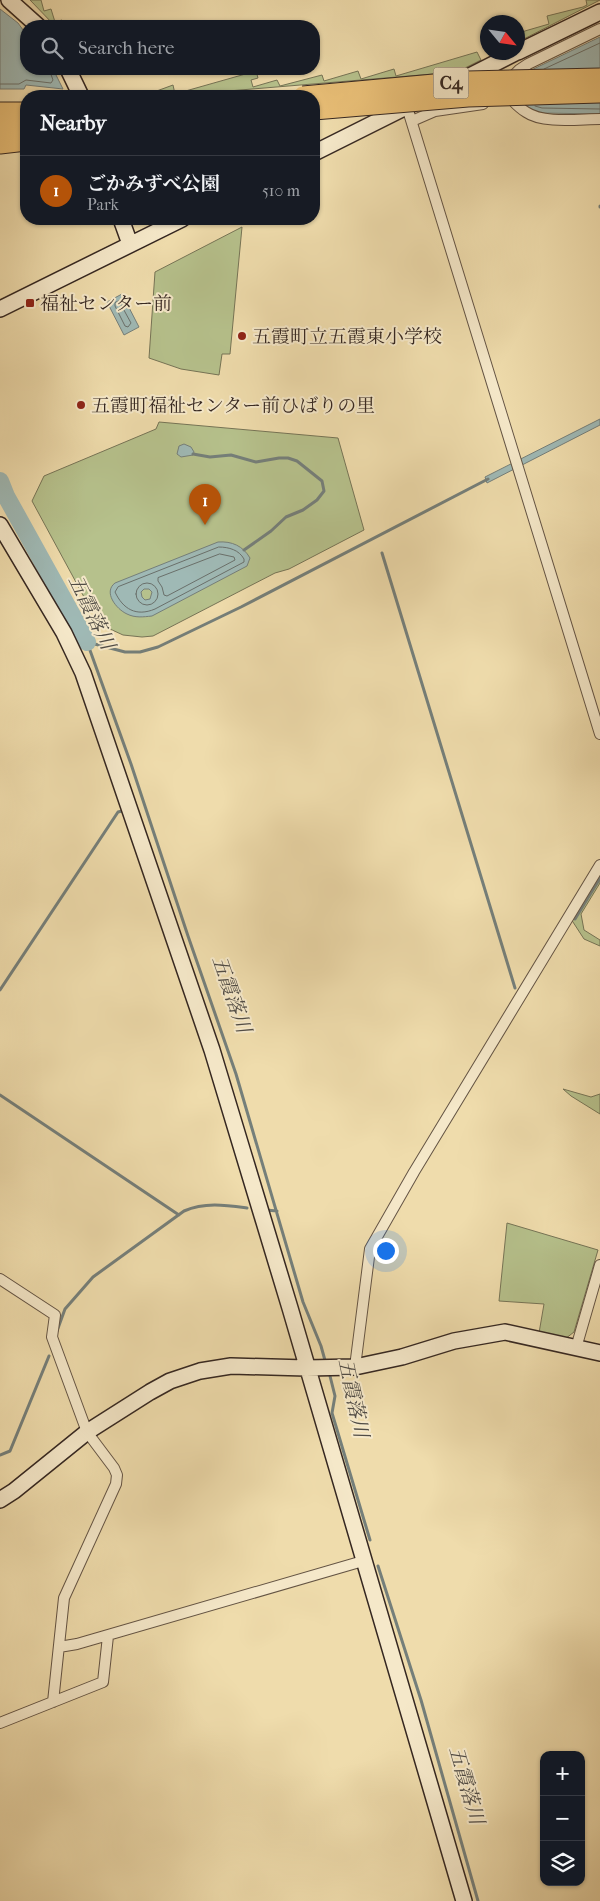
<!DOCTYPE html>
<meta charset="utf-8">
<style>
:root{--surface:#171b24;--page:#242831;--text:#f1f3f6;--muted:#9ea1a6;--line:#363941;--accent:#b45309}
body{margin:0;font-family:"IM FELL French Canon","Noto Serif JP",serif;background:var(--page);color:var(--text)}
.controls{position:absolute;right:15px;bottom:15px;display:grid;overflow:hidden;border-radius:10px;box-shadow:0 1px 4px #0004}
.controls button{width:45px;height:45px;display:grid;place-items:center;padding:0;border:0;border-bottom:1px solid var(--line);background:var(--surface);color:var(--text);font:25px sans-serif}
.compass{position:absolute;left:480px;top:15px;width:45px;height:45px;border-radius:50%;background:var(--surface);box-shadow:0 1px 4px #0004;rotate:119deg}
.you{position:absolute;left:385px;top:1250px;width:18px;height:18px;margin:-12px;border:4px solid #fff;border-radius:50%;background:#1a73e8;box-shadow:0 0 0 8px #1a73e833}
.badge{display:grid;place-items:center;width:32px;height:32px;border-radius:50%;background:var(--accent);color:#fff;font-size:16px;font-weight:700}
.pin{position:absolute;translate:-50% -41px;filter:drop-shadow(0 1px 2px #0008)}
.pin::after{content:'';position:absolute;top:26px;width:18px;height:15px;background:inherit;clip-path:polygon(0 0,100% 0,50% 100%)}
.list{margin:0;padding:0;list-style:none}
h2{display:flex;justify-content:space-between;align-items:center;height:65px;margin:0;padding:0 20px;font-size:21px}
h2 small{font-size:16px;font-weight:400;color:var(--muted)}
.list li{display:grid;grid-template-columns:32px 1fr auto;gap:15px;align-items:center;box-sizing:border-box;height:70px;padding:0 20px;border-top:1px solid var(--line)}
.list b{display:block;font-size:19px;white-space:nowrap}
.list p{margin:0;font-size:16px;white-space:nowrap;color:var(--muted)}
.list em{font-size:16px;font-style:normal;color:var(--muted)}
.icon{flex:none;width:28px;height:28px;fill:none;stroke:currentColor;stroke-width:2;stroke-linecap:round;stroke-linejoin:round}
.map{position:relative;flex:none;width:600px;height:1901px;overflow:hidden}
.search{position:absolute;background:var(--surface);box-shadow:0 1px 4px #0004;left:20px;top:20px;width:300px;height:55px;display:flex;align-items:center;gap:12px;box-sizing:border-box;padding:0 18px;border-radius:20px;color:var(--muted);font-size:19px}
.panel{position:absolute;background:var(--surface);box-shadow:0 1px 4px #0004;left:20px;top:90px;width:300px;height:135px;border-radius:20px}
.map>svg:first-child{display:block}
.green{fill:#b6c18c;stroke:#767456}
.water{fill:#9fb9b5;stroke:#757f7a;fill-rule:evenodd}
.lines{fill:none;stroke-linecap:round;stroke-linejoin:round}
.shore{stroke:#6a706b;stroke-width:1}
.stream{stroke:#757f7a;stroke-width:3}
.river{stroke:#9fb9b5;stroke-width:18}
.street-casing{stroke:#645444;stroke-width:12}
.secondary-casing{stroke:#352721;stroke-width:18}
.highway-casing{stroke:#352721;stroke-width:21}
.street{stroke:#f5e8c9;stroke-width:10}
.secondary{stroke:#f5e8c9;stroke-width:15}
.highway{stroke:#e8be76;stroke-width:19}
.highway-bridge-casing{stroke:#352721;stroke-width:21;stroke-linecap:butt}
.highway-bridge{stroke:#e8be76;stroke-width:19}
.poi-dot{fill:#8f2418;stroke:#f5e8c9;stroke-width:2}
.labels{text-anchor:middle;stroke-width:4;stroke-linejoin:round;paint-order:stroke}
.shield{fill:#f5e8c9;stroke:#6f6153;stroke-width:1}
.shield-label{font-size:18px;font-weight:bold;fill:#352721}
.poi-label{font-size:19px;fill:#352721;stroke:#f5e8c9;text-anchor:start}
.water-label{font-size:20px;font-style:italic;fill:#504c46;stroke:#f5e8c9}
</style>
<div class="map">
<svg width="600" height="1901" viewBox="0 0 600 1901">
<rect width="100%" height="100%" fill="#efdcac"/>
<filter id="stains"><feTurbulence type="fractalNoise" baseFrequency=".004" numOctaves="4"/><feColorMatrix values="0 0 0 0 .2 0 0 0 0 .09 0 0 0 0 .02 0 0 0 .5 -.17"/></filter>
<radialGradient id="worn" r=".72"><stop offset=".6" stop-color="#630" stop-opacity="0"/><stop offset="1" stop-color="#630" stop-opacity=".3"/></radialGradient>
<path class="green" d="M 30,0 L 41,0 L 44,11 L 51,9 L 55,22 L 62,20 L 64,26 L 55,26 Z
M 586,0 L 600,0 L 518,42 L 518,33 L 549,24 L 547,16 L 583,7 L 587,5 Z
M 477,52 L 481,60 L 457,72 L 180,95 L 143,96 L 173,85 L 175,94 L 256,71 L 258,78 L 251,80 L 253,87 L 277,80 L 280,86 L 322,75 L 324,81 L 358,71 L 361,79 L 394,69 L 396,76 Z
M 242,227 L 230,354 L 222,354 L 219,375 L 181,369 L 149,358 L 155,272 Z
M 159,422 L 338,438 L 364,530 L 289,569 L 275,573 L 153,636 L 142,637 L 123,635 L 110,629 L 98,619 L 84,597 L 32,501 L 44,476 L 156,429 Z
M 600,872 L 600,883 L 581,914 L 584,930 L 600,940 L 600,946 L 584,939 L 571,919 Z
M 563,1089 L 591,1097 L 600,1094 L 600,1114 L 571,1096 Z
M 507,1223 L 598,1250 L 574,1332 L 565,1339 L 539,1333 L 544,1304 L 499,1301 Z"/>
<path class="water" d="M 0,9 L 18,23 L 26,34 L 26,69 L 53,69 L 63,89 L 26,85 L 24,89 L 0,89 Z
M 600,37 L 600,114 L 541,113 L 530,109 L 511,93 L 523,74 Z
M 122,294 L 139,327 L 124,335 L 107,302 Z
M 600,419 L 600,425 L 487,483 L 485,477 Z
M 184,444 L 191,447 L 194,452 L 193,455 L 181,457 L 177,454 L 179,446 Z
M 218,542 C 232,541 243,546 250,558 L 247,566 L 152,616 C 143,617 135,618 127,614 C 116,609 103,592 115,583 ZM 144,589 L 149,589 L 152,592 L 150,599 L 145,600 L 142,597 L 141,592 Z"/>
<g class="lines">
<path class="shore" d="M 544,69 L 600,43
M 0,84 L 19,84 L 26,80 L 51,83 L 53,80 L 49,69
M 535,106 L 542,108 L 600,109
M 119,301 L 131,323 L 128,327 L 125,326 L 115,306 L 115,303 Z
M 219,547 C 229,547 239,550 244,559 L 244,562 L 155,609 C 136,617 123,609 115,592 L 118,587 Z
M 220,554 L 234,557 L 235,560 L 167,596 L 164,595 L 162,587 L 158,581 L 158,578 Z
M136 594a11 11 0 1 1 22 0a11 11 0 1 1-22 0Z"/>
<path class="stream" d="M 600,206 L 600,207
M 193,454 L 210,457 L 231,455 L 256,462 L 279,458 L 288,458 L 297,461 L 322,481 L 324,491 L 317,500 L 303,510 L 286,517 L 271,531 L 244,550
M 382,553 L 515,988
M 87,642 L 131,764 L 188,936 L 236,1074 L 303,1302 L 321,1346 L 326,1364
M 87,642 L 125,652 L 140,652 L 158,647 L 241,607 L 488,479
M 575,919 L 600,878
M 0,990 L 118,812 L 122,811
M 0,1095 L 179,1215
M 266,1210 L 277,1211
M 57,1331 L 65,1309 L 93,1277 L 184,1211 C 205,1202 225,1205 247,1208
M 329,1372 L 335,1396 L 332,1413 L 370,1540
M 0,1455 L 10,1451 L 49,1356
M 378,1566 L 421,1700 L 478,1901"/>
<path class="river" d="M 0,481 L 6,496 L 87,642"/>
<g class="street-casing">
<path id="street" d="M 510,79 L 519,70 L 528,64 L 600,29
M 508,96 C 514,102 519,108 526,112 C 543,124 579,119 600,119
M 407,107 L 600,734
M 412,121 L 435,111 L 483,104
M 0,1279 L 55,1315 L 52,1337 L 87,1432 L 114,1468 L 117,1475 L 116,1484 L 64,1598 L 53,1702
M 576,1348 L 600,1265
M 355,1367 L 370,1249 L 414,1172 L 600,865
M 59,1647 L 77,1644 L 363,1561
M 0,1723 L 103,1682 L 108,1636"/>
</g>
<g class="secondary-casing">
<path id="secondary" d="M 9,0 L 38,26
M 518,52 L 600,12
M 68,69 L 81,96
M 460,81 L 517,52
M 314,153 L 414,103
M 121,219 L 130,244
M 0,309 L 182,219
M 0,525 L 64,633 L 83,673 L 212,1050 L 290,1308 L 464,1901
M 0,1500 L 14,1491 L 87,1432 L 150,1392 L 170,1381 L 200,1371 L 231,1366 L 306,1368 L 355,1367 L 402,1357 L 454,1341 L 505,1332 L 600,1353"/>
</g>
<g class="highway-casing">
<path id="highway" d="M 0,112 L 26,112
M 0,128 L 26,127
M 0,144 L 26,141"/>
</g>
<use href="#street" class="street"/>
<use href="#secondary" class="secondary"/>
<use href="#highway" class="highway"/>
<g class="highway-bridge-casing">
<path id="highway-bridge" d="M 303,96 L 467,81 L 600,78
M 314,110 L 468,97 L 600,93"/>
</g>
<use href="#highway-bridge" class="highway-bridge"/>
</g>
<g class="poi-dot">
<rect x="25" y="298" width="10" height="10" rx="2.5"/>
<circle cx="242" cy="336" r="5"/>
<circle cx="81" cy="405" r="5"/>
</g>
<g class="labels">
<rect class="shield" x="433.5" y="67.5" width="35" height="31" rx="4"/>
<g class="shield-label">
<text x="451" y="89">C4</text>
</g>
<g class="poi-label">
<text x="40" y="310">福祉センター前</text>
<text x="252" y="343">五霞町立五霞東小学校</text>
<text x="91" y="412">五霞町福祉センター前ひばりの里</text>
</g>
<g class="water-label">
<text transform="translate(92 612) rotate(64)" y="7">五霞落川</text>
<text transform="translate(232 994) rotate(71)" y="7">五霞落川</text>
<text transform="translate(354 1398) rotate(78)" y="7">五霞落川</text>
<text transform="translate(467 1785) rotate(74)" y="7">五霞落川</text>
</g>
</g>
<rect width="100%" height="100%" filter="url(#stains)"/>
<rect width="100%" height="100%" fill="url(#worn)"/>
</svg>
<div class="controls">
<button>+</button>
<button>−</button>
<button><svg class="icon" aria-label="layers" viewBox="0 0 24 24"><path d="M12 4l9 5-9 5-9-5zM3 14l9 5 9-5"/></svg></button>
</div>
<svg class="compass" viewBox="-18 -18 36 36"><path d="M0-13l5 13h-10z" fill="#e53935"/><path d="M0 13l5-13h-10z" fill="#9ea1a6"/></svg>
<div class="you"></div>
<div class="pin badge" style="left:205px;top:525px">1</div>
<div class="search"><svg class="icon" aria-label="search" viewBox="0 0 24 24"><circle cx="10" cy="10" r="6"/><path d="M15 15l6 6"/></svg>Search here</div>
<section class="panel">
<h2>Nearby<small></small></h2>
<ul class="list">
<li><span class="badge">1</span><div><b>ごかみずべ公園</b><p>Park</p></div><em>510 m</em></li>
</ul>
</section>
</div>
